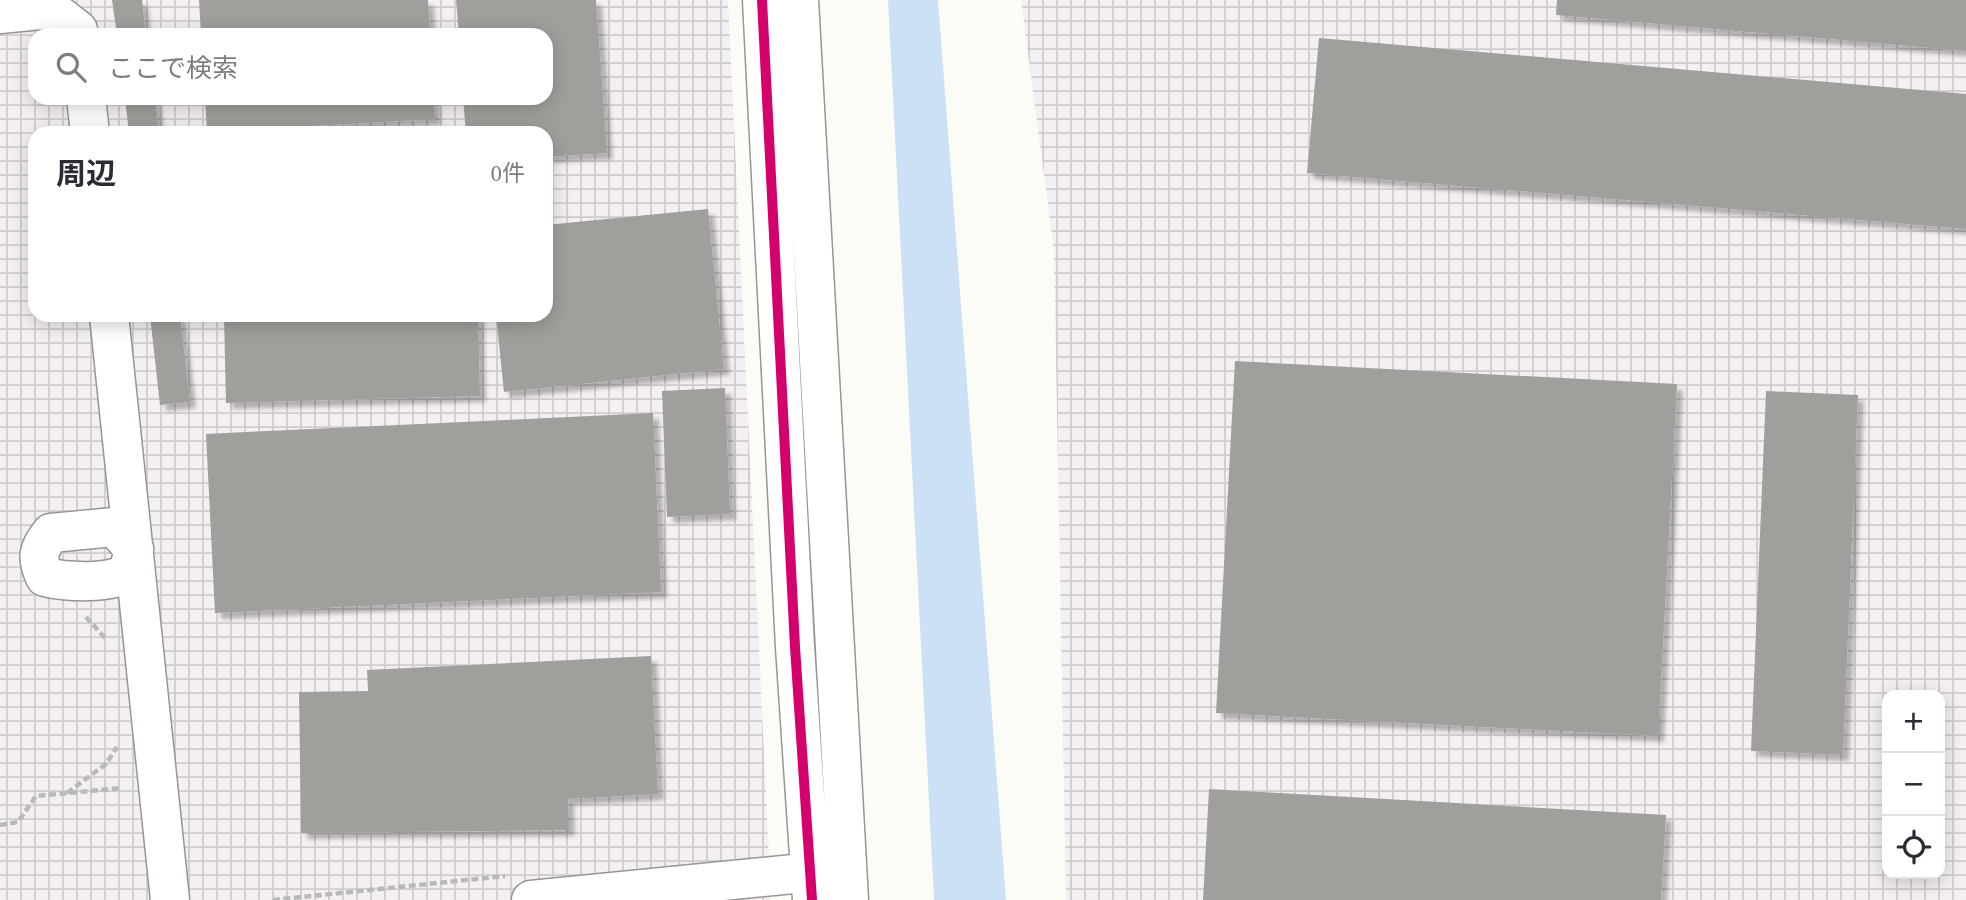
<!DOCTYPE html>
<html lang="ja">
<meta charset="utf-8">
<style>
:root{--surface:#fff;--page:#f7f7f7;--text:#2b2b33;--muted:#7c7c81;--line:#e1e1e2}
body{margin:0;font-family:"Source Serif 4","Noto Sans JP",serif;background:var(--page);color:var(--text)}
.controls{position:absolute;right:21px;bottom:21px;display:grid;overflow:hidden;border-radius:14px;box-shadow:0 4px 18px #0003}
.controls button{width:63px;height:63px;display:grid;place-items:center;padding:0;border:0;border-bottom:2px solid var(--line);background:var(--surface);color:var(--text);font:35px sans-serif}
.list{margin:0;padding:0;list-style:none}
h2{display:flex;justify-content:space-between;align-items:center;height:91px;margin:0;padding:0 28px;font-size:30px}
h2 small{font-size:23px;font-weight:400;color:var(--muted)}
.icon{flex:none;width:38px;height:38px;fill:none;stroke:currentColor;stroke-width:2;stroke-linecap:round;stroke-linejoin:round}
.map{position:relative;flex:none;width:1966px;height:900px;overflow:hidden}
.search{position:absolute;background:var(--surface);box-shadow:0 4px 18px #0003;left:28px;top:28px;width:525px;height:77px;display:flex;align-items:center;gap:18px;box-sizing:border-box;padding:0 24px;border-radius:21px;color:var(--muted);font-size:26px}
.panel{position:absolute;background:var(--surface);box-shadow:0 4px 18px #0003;left:28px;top:126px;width:525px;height:196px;border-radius:21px}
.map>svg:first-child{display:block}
.industrial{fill:url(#industrial-grid);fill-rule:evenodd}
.water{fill:#cde1f6}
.building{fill:#a09f9b;filter:url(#shadow)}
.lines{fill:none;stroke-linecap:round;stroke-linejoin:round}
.minor-casing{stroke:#969694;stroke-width:41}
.path{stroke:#b9b9b8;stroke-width:4.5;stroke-dasharray:7 3.5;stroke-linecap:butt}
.minor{stroke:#fffffe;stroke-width:38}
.cycleway-casing{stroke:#fff;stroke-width:15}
.cycleway{stroke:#d6006c;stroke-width:10}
</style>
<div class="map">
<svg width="1966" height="900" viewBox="0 0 1966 900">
<defs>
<pattern id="industrial-grid" width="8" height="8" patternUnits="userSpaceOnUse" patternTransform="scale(1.75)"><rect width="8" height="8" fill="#f4eff2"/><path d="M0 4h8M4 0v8" fill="none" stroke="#d0ccce"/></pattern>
<filter id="shadow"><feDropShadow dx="6" dy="6" stdDeviation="2" flood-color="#0004"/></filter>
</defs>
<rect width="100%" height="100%" fill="#fcfcf7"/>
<path class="industrial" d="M 0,0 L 728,0 L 771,900 L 0,900 ZM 35,35 L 546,35 L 546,98 L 35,98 ZM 35,133 L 546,133 L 546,315 L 35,315 Z
M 1021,0 L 1966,0 L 1966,900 L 1066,900 L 1054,251 ZM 1887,695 L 1940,695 L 1940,874 L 1887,874 Z"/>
<path class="water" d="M 888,0 L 938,0 L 1006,900 L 934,900 Z"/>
<path class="building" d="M 112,0 L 142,0 L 146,35 L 117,35 Z
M 199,0 L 428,0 L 430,35 L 201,35 Z
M 456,0 L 596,0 L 607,153 L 546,157 L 546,133 L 466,133 L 463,98 L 546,98 L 546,35 L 459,35 Z
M 1557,0 L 1966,0 L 1966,51 L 1556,15 Z
M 1319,38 L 1966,94 L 1966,229 L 1307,173 Z
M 125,98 L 155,98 L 159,133 L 129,133 Z
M 205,98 L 434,98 L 435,119 L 207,132 Z
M 708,209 L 724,369 L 504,392 L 496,315 L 546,315 L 546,225 Z
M 150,315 L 180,315 L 190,402 L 160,405 Z
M 224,315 L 478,315 L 480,396 L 226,403 Z
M 1235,361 L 1677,384 L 1658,736 L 1216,713 Z
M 725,388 L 730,514 L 667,517 L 662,391 Z
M 1766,391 L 1858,395 L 1843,755 L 1751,751 Z
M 653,413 L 661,592 L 215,613 L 206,434 Z
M 651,656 L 658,794 L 568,799 L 569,830 L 301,833 L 299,692 L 368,691 L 367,670 Z
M 1209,789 L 1666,815 L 1661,900 L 1203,900 Z"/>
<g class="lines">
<g class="minor-casing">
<path id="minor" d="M 762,0 L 795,647 L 812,900
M 799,0 L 849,900
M 0,14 L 51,9 L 78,30 L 79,35
M 86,98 L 90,133
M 109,315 L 170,900
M 114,527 L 134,549 C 132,555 131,565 127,571 C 115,586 61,581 45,577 C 36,558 38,549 51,533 Z
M 531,900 L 834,870"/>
</g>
<path class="path" d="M 86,617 L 106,639
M 67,793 L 106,764 L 117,747
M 0,825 L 18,822 L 36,796 L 122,788
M 273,900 L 505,876"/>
<use href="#minor" class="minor"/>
<g class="cycleway-casing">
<path id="cycleway" d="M 762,0 L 795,647 L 812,900"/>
</g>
<use href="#cycleway" class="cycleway"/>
</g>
</svg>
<div class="controls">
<button>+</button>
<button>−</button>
<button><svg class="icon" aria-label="locate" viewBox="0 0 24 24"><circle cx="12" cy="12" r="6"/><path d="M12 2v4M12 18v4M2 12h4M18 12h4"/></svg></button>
</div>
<div class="search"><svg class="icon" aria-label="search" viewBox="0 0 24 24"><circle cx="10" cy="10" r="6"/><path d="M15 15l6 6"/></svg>ここで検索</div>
<section class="panel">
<h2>周辺<small>0件</small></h2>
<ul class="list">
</ul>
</section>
</div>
